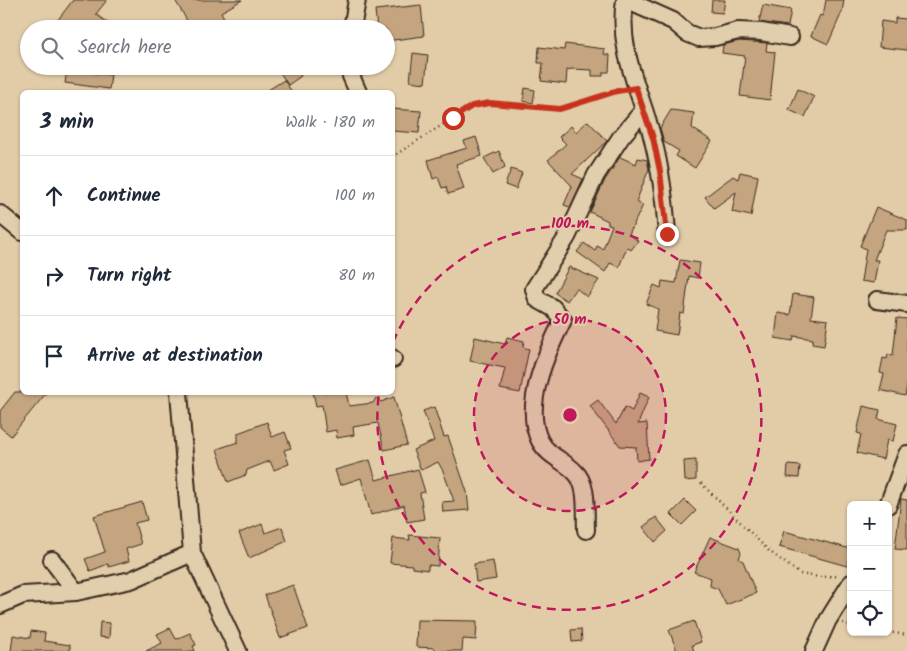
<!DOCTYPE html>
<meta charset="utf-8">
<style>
:root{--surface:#fff;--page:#f2f2f3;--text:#1f2937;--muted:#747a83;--line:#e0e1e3}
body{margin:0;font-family:Kalam,sans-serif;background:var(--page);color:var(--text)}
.controls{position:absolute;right:15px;bottom:15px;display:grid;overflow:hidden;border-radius:8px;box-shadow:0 1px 4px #0004}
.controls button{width:45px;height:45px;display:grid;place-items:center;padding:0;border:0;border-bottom:1px solid var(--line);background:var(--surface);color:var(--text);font:25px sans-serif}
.stop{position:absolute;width:15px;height:15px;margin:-11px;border:4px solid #c8321e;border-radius:50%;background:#fff}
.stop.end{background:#c8321e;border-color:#fff;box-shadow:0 1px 5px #0008}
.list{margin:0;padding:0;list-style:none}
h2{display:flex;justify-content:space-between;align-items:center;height:65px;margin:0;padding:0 20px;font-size:21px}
h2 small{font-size:16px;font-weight:400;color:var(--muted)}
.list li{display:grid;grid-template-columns:32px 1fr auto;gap:15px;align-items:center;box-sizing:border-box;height:80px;padding:0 20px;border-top:1px solid var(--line)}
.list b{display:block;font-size:19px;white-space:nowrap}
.list em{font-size:16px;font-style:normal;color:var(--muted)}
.icon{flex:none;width:28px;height:28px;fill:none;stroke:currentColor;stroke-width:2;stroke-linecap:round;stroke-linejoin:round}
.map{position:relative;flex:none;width:907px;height:651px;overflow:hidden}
.search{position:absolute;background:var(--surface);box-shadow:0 1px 4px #0004;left:20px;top:20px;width:375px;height:55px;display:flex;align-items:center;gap:12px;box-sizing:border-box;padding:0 18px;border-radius:28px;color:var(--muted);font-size:19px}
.panel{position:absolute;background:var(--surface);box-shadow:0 1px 4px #0004;left:20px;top:90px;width:375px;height:305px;border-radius:8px}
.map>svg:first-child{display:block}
.building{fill:#c5a580;stroke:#3b2a1e}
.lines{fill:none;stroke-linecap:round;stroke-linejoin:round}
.minor-casing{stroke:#3b2a1e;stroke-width:20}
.path{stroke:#3b2a1e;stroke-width:2.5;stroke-dasharray:1 4;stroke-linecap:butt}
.minor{stroke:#e1ceac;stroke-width:16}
.route{stroke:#c8321e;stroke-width:6}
.ring{fill:none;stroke:#c2185b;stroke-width:2.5;stroke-dasharray:9 6}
.centre{fill:#c2185b;stroke:#e1ceac;stroke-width:2.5}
.ring-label{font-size:15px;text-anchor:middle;font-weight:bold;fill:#c2185b;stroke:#e1ceac;stroke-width:4;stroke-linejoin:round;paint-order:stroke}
</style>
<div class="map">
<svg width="907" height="651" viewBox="0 0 907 651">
<rect width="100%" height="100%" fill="#e2cca8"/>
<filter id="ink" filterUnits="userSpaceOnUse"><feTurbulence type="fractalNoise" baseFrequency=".02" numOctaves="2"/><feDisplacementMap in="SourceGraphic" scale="10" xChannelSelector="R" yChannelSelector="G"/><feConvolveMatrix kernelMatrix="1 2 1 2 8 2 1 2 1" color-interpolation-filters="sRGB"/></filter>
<g filter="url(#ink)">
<path class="building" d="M 73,0 L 107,0 L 96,14 L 115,29 L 67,29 L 57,21 Z
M 175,0 L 242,0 L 221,12 L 230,29 L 192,29 Z
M 712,0 L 725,0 L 723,13 L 711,12 Z
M 826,0 L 844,0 L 842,12 L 828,44 L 811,36 L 820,15 L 823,16 Z
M 421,5 L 424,36 L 386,41 L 386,29 L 377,29 L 375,10 Z
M 763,5 L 791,10 L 788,26 L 759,22 Z
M 895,18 L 907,19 L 907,50 L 879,47 L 881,21 L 895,23 Z
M 739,41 L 767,43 L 766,51 L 775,52 L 770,100 L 740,96 L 745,56 L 722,53 L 723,45 Z
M 565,44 L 605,49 L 604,54 L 610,55 L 609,72 L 603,72 L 603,76 L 592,76 L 592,70 L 572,69 L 567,70 L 566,84 L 541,81 L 543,63 L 538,63 L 539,47 L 564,50 Z
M 413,53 L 428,55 L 425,83 L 410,81 Z
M 276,66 L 294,66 L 301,76 L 288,85 Z
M 67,70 L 111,75 L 109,89 L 65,83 Z
M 284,80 L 292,92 L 265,92 Z
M 525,88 L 535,90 L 533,103 L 523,101 Z
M 798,89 L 814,97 L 805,117 L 789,110 Z
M 392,109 L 421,111 L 419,133 L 392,131 Z
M 671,110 L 694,113 L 692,128 L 712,141 L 695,168 L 676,156 L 679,151 L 664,142 L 660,128 Z
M 588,121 L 607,141 L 572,174 L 583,179 L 570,207 L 564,205 L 572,186 L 548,160 L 566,144 L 559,137 L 571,126 L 576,132 Z
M 476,137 L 482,156 L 456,164 L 464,189 L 448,194 L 446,187 L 442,188 L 438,177 L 433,179 L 428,160 L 467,148 L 464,141 Z
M 499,151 L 505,167 L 493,174 L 484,158 Z
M 620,157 L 636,164 L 638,158 L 647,160 L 649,169 L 636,202 L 643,205 L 629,234 L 638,241 L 631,250 L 627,247 L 619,267 L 610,263 L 605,272 L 577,252 L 584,243 L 595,251 L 597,246 L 603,249 L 612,225 L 608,224 L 608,221 L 590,212 L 605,180 Z
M 511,169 L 522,173 L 516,189 L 505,185 Z
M 740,172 L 758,176 L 751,216 L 732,212 L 736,192 L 714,208 L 705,197 L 733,176 L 738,179 Z
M 876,207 L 907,220 L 907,230 L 886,230 L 874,260 L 878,260 L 874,283 L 861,281 L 866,249 L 860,246 Z
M 680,260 L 700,263 L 698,278 L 689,276 L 684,314 L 680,313 L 677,335 L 655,331 L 658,309 L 646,304 L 654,285 L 661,288 L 662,281 L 676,283 Z
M 569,267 L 599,280 L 587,297 L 576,288 L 567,301 L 555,293 Z
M 793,294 L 814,297 L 811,318 L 828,320 L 824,346 L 812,344 L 813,339 L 794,336 L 793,341 L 775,338 L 778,313 L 790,315 Z
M 897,318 L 907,319 L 907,385 L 905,396 L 880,390 L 884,374 L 880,373 L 883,358 L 887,359 L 888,354 L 893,356 Z
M 475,337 L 505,344 L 507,337 L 524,341 L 523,347 L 529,349 L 520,393 L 500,389 L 505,368 L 470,361 Z
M 15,392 L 47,392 L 11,436 L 0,427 L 0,411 Z
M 313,392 L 346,392 L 349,406 L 373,403 L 376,398 L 381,402 L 394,397 L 407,445 L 384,450 L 378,423 L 353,427 L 354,435 L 337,438 L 336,430 L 326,432 L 322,405 L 316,406 Z
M 640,393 L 649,397 L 638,424 L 647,423 L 649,459 L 637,461 L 636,447 L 620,446 L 590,406 L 598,400 L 616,424 L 625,407 L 632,411 Z
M 863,406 L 880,410 L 878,419 L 897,424 L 893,441 L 887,440 L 883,459 L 857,453 L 861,434 L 857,433 Z
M 434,407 L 444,437 L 448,436 L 467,492 L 469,510 L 443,512 L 442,502 L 454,501 L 443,471 L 438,462 L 421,470 L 413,450 L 434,441 L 423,411 Z
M 267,422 L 272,437 L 285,432 L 291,448 L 284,450 L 289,464 L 274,470 L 270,461 L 247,470 L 246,475 L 228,482 L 217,449 L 238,442 L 238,433 Z
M 370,460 L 376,480 L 418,469 L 425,492 L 420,493 L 424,519 L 407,522 L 404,505 L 371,515 L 361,478 L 340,485 L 335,470 Z
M 696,460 L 696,480 L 685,481 L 684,461 Z
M 788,465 L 800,466 L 799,478 L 787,477 Z
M 901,499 L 907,500 L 907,550 L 895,549 Z
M 685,500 L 696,511 L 682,525 L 671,514 Z
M 142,502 L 147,520 L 135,523 L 141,544 L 126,549 L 129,561 L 109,567 L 108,564 L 90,571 L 85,559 L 105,552 L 94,516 Z
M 656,517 L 667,531 L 655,542 L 643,527 Z
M 262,524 L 265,533 L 282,527 L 287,541 L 249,558 L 239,533 Z
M 784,531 L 851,549 L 847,566 L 779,547 Z
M 409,535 L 440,538 L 438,566 L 428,565 L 428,570 L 412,568 L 412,565 L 390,563 L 393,538 L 410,540 Z
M 710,537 L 739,548 L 741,553 L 739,559 L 743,561 L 756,593 L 726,605 L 718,589 L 710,586 L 711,578 L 694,572 Z
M 493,561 L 496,579 L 476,582 L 474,564 Z
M 293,585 L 308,628 L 280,638 L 265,595 Z
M 417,620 L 477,621 L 476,640 L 463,639 L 462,651 L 435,651 L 435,648 L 416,647 Z
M 694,621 L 701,642 L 692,645 L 694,651 L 677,651 L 669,630 Z
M 100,622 L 110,623 L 109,638 L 99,637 Z
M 170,628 L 176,639 L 190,633 L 196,645 L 193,646 L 195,651 L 146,651 L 162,643 L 157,634 Z
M 581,629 L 582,641 L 572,642 L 571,630 Z
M 31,631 L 45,633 L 44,641 L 70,645 L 70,651 L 11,651 L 13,635 L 30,638 Z"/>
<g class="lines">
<g class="minor-casing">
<path id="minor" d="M 625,0 C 617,52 641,91 653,140 C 661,171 665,203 667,234
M 626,0 L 673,21 L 687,33 L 699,38 L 715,37 L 738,31 L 761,32 L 790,37
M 352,29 L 357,0
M 350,66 L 351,76 L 358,92
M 0,214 L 22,232
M 877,300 L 907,304
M 392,358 L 393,359
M 179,392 L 192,553 L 238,651
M 888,505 L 907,454
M 586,530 C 585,512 589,484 574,471 C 563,460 548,456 540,441 C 522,405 547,352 563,320 L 553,308 L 537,299 L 534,289 L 567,237 L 596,175 L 621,137 L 643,111
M 52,560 L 76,592
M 0,605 L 23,595 L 76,592 L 131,580 L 192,553
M 814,651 L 828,620 L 851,583"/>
</g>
<path class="path" d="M 392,157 L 472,106 L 490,103 L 560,109 L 623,90
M 701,483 L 769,551 L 800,574 L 820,577 L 839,576
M 843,623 L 851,626
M 888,632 L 907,635"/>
<use href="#minor" class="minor"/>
</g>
</g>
<g class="lines" filter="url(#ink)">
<path class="route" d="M 453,118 L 472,106 L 490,103 L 560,109 L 617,91 L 636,88 L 653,138 L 660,171 L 667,234"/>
</g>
<circle cx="570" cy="415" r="96" fill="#c2185b" fill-opacity=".12"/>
<g class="ring">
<circle cx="570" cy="415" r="96"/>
<path d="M393 342A192 192 0 1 1 379 393"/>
</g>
<circle cx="570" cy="415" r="8" class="centre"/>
<g class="ring-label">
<text x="570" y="228">100 m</text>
<text x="570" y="324">50 m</text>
</g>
</svg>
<div class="controls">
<button>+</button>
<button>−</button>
<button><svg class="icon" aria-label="locate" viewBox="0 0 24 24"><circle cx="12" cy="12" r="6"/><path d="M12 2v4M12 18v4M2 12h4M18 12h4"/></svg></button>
</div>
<div class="stop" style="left:453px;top:118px"></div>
<div class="stop end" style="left:667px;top:234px"></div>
<div class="search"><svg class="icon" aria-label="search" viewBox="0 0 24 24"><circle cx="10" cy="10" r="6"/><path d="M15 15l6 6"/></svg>Search here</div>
<section class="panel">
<h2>3 min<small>Walk · 180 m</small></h2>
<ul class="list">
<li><svg class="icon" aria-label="ahead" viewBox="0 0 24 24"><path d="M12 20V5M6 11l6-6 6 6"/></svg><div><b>Continue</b></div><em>100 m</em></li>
<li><svg class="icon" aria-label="right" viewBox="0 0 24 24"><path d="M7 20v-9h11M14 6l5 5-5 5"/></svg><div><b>Turn right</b></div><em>80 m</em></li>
<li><svg class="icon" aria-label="arrive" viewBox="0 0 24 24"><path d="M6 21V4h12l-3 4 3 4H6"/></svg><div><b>Arrive at destination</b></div></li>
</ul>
</section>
</div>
